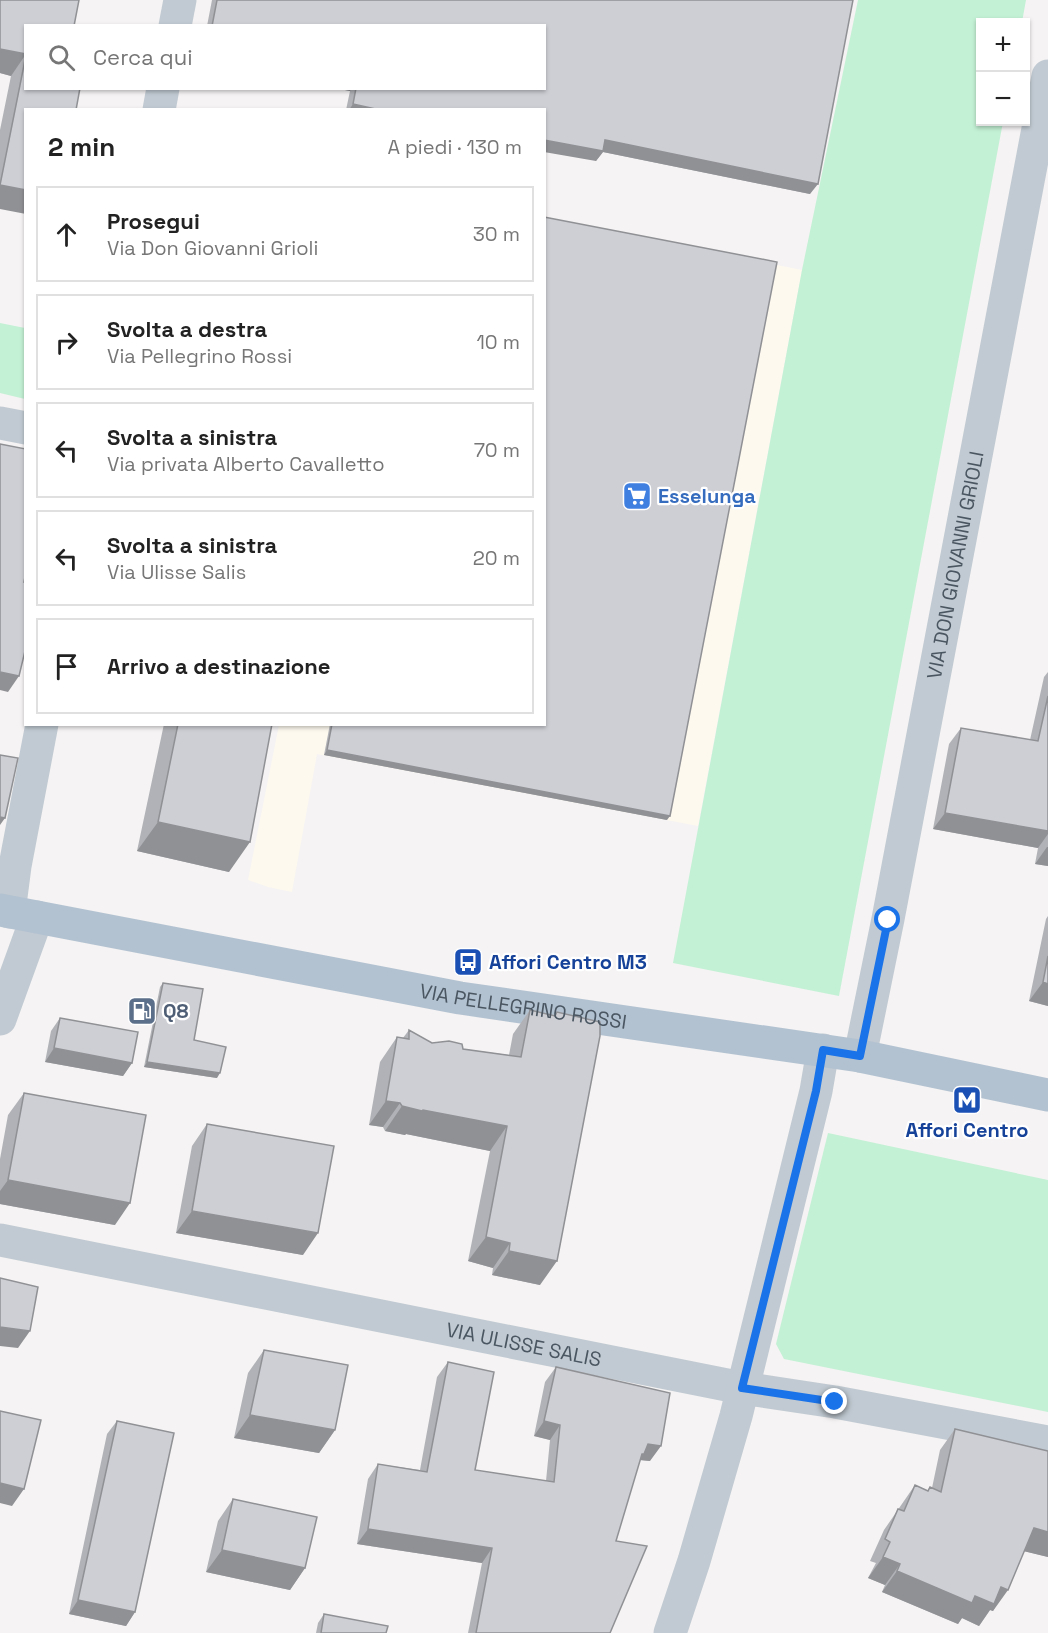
<!DOCTYPE html>
<html lang="it">
<meta charset="utf-8">
<style>
:root{--surface:#fff;--page:#f2f2f2;--text:#222;--muted:#767676;--line:#e0e0e0}
body{margin:0;font-family:"Space Grotesk",sans-serif;background:var(--page);color:var(--text)}
.controls{position:absolute;right:18px;top:18px;display:grid;overflow:hidden;border-radius:0px;box-shadow:0 2px 4px #0004}
.controls button{width:54px;height:54px;display:grid;place-items:center;padding:0;border:0;border-bottom:2px solid var(--line);background:var(--surface);color:var(--text);font:30px sans-serif}
.stop{position:absolute;width:18px;height:18px;margin:-14px;border:4px solid #1a73e8;border-radius:50%;background:#fff}
.stop.end{background:#1a73e8;border-color:#fff;box-shadow:0 2px 6px #0008}
.list{margin:0;padding:0;list-style:none}
h2{display:flex;justify-content:space-between;align-items:center;height:78px;margin:0;padding:0 24px;font-size:26px}
h2 small{font-size:20px;font-weight:400;color:var(--muted)}
.list li{display:grid;grid-template-columns:39px 1fr auto;gap:18px;align-items:center;box-sizing:border-box;height:96px;margin:0 12px 12px;padding:0 12px;border:2px solid var(--line);border-radius:0px}
.list b{display:block;font-size:22px;white-space:nowrap}
.list p{margin:0;font-size:20px;white-space:nowrap;color:var(--muted)}
.list em{font-size:20px;font-style:normal;color:var(--muted)}
.icon{flex:none;width:33px;height:33px;fill:none;stroke:currentColor;stroke-width:2;stroke-linecap:round;stroke-linejoin:round}
.map{position:relative;flex:none;width:1048px;height:1633px;overflow:hidden}
.search{position:absolute;background:var(--surface);box-shadow:0 2px 4px #0004;left:24px;top:24px;width:522px;height:66px;display:flex;align-items:center;gap:15px;box-sizing:border-box;padding:0 21px;border-radius:0px;color:var(--muted);font-size:22px}
.panel{position:absolute;background:var(--surface);box-shadow:0 2px 4px #0004;left:24px;top:108px;width:522px;height:618px;border-radius:0px}
.map>svg:first-child{display:block}
.commercial{fill:#fdf9ef}
.green{fill:#c3f1d5}
.lines{fill:none;stroke-linecap:round;stroke-linejoin:round}
.minor{stroke:#c1cad2;stroke-width:33}
.major{stroke:#b3c2d1;stroke-width:33}
.wall{fill:#b0b2b7}
.shaded-wall{fill:#909195}
.building{fill:#cdcfd5;stroke:#909195;stroke-width:1.5}
.route{stroke:#1a73e8;stroke-width:8}
.labels{text-anchor:middle;stroke-width:4.5;stroke-linejoin:round;paint-order:stroke}
.shop-label{font-size:20px;font-weight:bold;fill:#366cbe;stroke:#fff;text-anchor:start}
.street-label{font-size:20px;fill:#4a5661;stroke:#fff}
.transit-label{font-size:20px;font-weight:bold;fill:#164399;stroke:#fff;text-anchor:start}
.service-label{font-size:20px;font-weight:bold;fill:#4e5e75;stroke:#fff;text-anchor:start}
</style>
<div class="map">
<svg width="1048" height="1633" viewBox="0 0 1048 1633">
<rect width="100%" height="100%" fill="#f5f3f3"/>
<path class="commercial" d="M 545,219 L 802,270 L 698,826 L 317,754 L 292,892 L 268,887 L 248,880 L 279,725 L 544,724 Z"/>
<path class="green" d="M 858,0 L 1026,0 L 1022,22 L 980,22 L 980,122 L 1003,122 L 839,996 L 673,963 L 802,270 Z
M 0,323 L 25,328 L 25,399 L 0,393 Z
M 828,1133 L 1048,1180 L 1048,1412 L 784,1359 L 776,1344 Z"/>
<g class="lines">
<g class="minor">
<path d="M 175,26 L 180,0"/>
<path d="M 159,110 L 163,88"/>
<path d="M 0,423 L 26,428"/>
<path d="M 9,912 L 15,866 L 42,724"/>
<path d="M 0,1019 L 37,917"/>
<path id="s1" d="M 860,1056 L 888,919 L 1048,76"/>
<path id="s2" d="M 0,1240 L 742,1388 L 835,1402 L 1048,1442"/>
<path d="M 670,1633 L 694,1561 L 736,1416 L 816,1091 L 823,1050"/>
</g>
<path class="major" id="s3" d="M 0,910 L 460,998 L 860,1056 L 1048,1095"/>
</g>
<path class="wall" d="M 79,0 L 26,88 L 0,209 L 0,130 L 11,76 L 0,73 Z
M 212,0 L 853,0 L 810,194 L 603,152 L 596,161 L 544,110 L 346,110 L 350,91 L 335,88 L 544,88 L 544,26 L 207,26 Z
M 1048,672 L 1048,866 L 1035,864 L 1038,848 L 933,829 L 949,744 L 961,728 L 1030,740 L 1044,677 Z
M 164,724 L 272,724 L 229,872 L 137,851 Z
M 330,724 L 544,724 L 667,820 L 324,755 Z
M 1048,916 L 1048,1006 L 1029,1001 L 1046,919 Z
M 163,983 L 194,1040 L 217,1078 L 144,1067 L 160,987 Z
M 530,1010 L 554,1016 L 557,1012 L 540,1285 L 492,1275 L 493,1268 L 468,1261 L 490,1151 L 406,1134 L 405,1135 L 385,1131 L 383,1127 L 369,1125 L 380,1062 L 397,1037 L 403,1038 L 409,1030 L 432,1043 L 463,1049 L 509,1055 L 513,1034 Z
M 60,1018 L 132,1063 L 123,1076 L 45,1062 L 51,1031 Z
M 24,1093 L 115,1225 L 0,1204 L 0,1159 L 8,1115 Z
M 207,1124 L 303,1255 L 176,1233 L 192,1146 Z
M 264,1350 L 335,1430 L 319,1453 L 234,1438 L 248,1373 Z
M 448,1362 L 475,1470 L 546,1481 L 550,1440 L 534,1436 L 545,1382 L 556,1367 L 650,1461 L 640,1460 L 639,1461 L 616,1541 L 610,1633 L 468,1633 L 482,1563 L 357,1544 L 368,1479 L 378,1464 L 420,1470 L 437,1377 Z
M 117,1421 L 135,1612 L 126,1626 L 69,1614 L 107,1434 Z
M 955,1429 L 1048,1451 L 1048,1557 L 1024,1551 L 993,1611 L 990,1610 L 979,1626 L 962,1618 L 958,1624 L 882,1592 L 885,1585 L 868,1578 L 876,1563 L 870,1561 L 884,1530 L 915,1485 L 927,1491 L 930,1487 L 932,1488 L 940,1450 Z
M 233,1499 L 305,1568 L 290,1590 L 206,1572 L 218,1521 Z
M 324,1614 L 386,1633 L 316,1633 L 318,1623 Z"/>
<path class="shaded-wall" d="M 0,49 L 26,54 L 11,76 L 0,73 Z
M 335,88 L 352,88 L 350,91 Z
M 353,104 L 380,110 L 349,110 Z
M 544,140 L 605,140 L 818,184 L 810,194 L 603,152 L 596,161 L 544,152 Z
M 0,185 L 26,190 L 26,214 L 0,209 Z
M 0,672 L 19,676 L 8,692 L 0,690 Z
M 327,750 L 670,816 L 667,820 L 324,755 Z
M 945,813 L 1048,831 L 1048,834 L 1038,848 L 933,829 Z
M 0,817 L 5,818 L 0,825 Z
M 158,822 L 250,842 L 229,872 L 137,851 Z
M 1047,847 L 1048,847 L 1048,866 L 1035,864 Z
M 1043,982 L 1048,984 L 1048,1006 L 1029,1001 Z
M 54,1048 L 132,1063 L 123,1076 L 45,1062 Z
M 147,1062 L 220,1073 L 217,1078 L 144,1067 Z
M 386,1101 L 400,1103 L 383,1127 L 369,1125 Z
M 402,1106 L 507,1126 L 490,1151 L 406,1134 L 405,1135 L 385,1131 Z
M 8,1180 L 130,1203 L 115,1225 L 0,1204 L 0,1191 Z
M 192,1211 L 318,1233 L 303,1255 L 176,1233 Z
M 486,1237 L 510,1243 L 493,1268 L 468,1261 Z
M 509,1251 L 557,1261 L 540,1285 L 492,1275 Z
M 0,1327 L 30,1331 L 18,1348 L 0,1346 Z
M 250,1415 L 335,1430 L 319,1453 L 234,1438 Z
M 544,1421 L 560,1425 L 550,1440 L 534,1436 Z
M 648,1444 L 661,1446 L 650,1461 L 640,1460 L 634,1469 L 631,1469 Z
M 0,1483 L 24,1489 L 12,1506 L 0,1503 Z
M 1034,1528 L 1048,1532 L 1048,1557 L 1019,1550 Z
M 368,1529 L 492,1548 L 482,1563 L 357,1544 Z
M 222,1550 L 305,1568 L 290,1590 L 206,1572 Z
M 883,1557 L 900,1564 L 885,1585 L 868,1578 Z
M 897,1571 L 975,1596 L 1001,1587 L 1008,1590 L 993,1611 L 990,1610 L 979,1626 L 962,1618 L 958,1624 L 882,1592 Z
M 78,1600 L 135,1612 L 126,1626 L 69,1614 Z"/>
<path class="building" d="M 0,0 L 79,0 L 74,26 L 26,26 L 26,54 L 0,49 Z
M 217,0 L 853,0 L 818,184 L 605,140 L 603,151 L 544,140 L 544,110 L 380,110 L 353,104 L 356,88 L 544,88 L 544,26 L 212,26 Z
M 26,55 L 26,88 L 80,88 L 76,110 L 26,110 L 26,190 L 0,185 Z
M 544,217 L 777,262 L 670,816 L 327,750 L 332,724 L 544,724 Z
M 0,444 L 26,449 L 26,572 L 24,582 L 26,582 L 26,647 L 19,676 L 0,672 Z
M 1048,696 L 1048,831 L 945,813 L 961,728 L 1038,741 Z
M 178,724 L 272,724 L 250,842 L 158,822 Z
M 0,755 L 18,758 L 5,818 L 0,817 Z
M 1048,956 L 1048,984 L 1043,982 Z
M 163,983 L 203,989 L 194,1040 L 226,1047 L 220,1073 L 147,1062 Z
M 530,1010 L 555,1016 L 557,1012 L 600,1022 L 600,1036 L 557,1261 L 509,1251 L 510,1243 L 486,1237 L 507,1126 L 423,1110 L 422,1111 L 402,1106 L 400,1103 L 386,1101 L 397,1037 L 409,1039 L 409,1030 L 432,1043 L 449,1041 L 462,1044 L 463,1049 L 521,1057 Z
M 60,1018 L 138,1032 L 132,1063 L 54,1048 Z
M 24,1093 L 146,1115 L 130,1203 L 8,1180 Z
M 207,1124 L 334,1146 L 318,1233 L 192,1211 Z
M 0,1278 L 38,1287 L 30,1331 L 0,1327 Z
M 264,1350 L 348,1365 L 335,1430 L 250,1415 Z
M 448,1362 L 494,1372 L 475,1470 L 554,1482 L 560,1425 L 544,1421 L 556,1367 L 670,1393 L 661,1446 L 648,1444 L 644,1454 L 642,1454 L 616,1541 L 647,1546 L 610,1633 L 476,1633 L 492,1548 L 368,1529 L 378,1464 L 427,1472 Z
M 0,1411 L 41,1420 L 24,1489 L 0,1483 Z
M 117,1421 L 174,1433 L 135,1612 L 78,1600 Z
M 955,1429 L 1048,1451 L 1048,1532 L 1034,1528 L 1008,1590 L 1001,1587 L 994,1604 L 975,1596 L 972,1603 L 897,1571 L 900,1564 L 883,1557 L 890,1542 L 885,1539 L 898,1509 L 904,1511 L 915,1485 L 928,1491 L 930,1487 L 941,1492 Z
M 233,1499 L 317,1517 L 305,1568 L 222,1550 Z
M 324,1614 L 388,1626 L 386,1633 L 321,1633 Z"/>
<g class="lines">
<path class="route" d="M 835,1402 L 742,1388 L 816,1091 L 823,1050 L 860,1056 L 888,920"/>
</g>
<defs>
<g id="supermarket-square" transform="scale(1.5)"><rect x="-9" y="-9" width="18" height="18" rx="4" fill="#3f7fe0" stroke="#fff"/><path d="M-6-5.5h2.5l.6 2H6L4.5 2H-2.5L-4.4-4H-6ZM-1.5 3.2a1.3 1.3 0 1 0 .1 0ZM3 3.2a1.3 1.3 0 1 0 .1 0Z" fill="#fff"/></g>
<g id="bus-square" transform="scale(1.5)"><rect x="-9" y="-9" width="18" height="18" rx="4" fill="#1a4fb4" stroke="#fff"/><path d="M-5-6H5V4H4V6H2V4H-2V6H-4V4H-5ZM-3.5-4V0h7V-4ZM-3.5 1.2v1.5H-2V1.2ZM2 1.2v1.5H3.5V1.2Z" fill="#fff"/></g>
<g id="fuel-square" transform="scale(1.5)"><rect x="-9" y="-9" width="18" height="18" rx="4" fill="#5c6f8a" stroke="#fff"/><path d="M-5.5-6h7V0h2V4h1.3V-2.5L3-4.5l.8-.8L6-3V5H2.5V1h-1V6h-7ZM-4.2-4.7v3.2H.2V-4.7Z" fill="#fff"/></g>
<g id="metro-square" transform="scale(1.5)"><rect x="-9" y="-9" width="18" height="18" rx="4" fill="#1a4fb4" stroke="#fff"/><path d="M-5.5 5V-5H-3L0 0L3-5H5.5V5H3V-.5L0 4L-3-.5V5Z" fill="#fff"/></g>
</defs>
<g fill-rule="evenodd">
<use href="#supermarket-square" x="637" y="496"/>
<use href="#bus-square" x="468" y="962"/>
<use href="#fuel-square" x="142" y="1011"/>
<use href="#metro-square" x="967" y="1100"/>
</g>
<g class="labels">
<g class="shop-label">
<text x="658" y="503">Esselunga</text>
</g>
<g class="street-label">
<text dy="7" stroke="none"><textPath href="#s1" startOffset="500">VIA DON GIOVANNI GRIOLI</textPath></text>
<text dy="7" stroke="none"><textPath href="#s3" startOffset="532">VIA PELLEGRINO ROSSI</textPath></text>
<text dy="7" stroke="none"><textPath href="#s2" startOffset="534">VIA ULISSE SALIS</textPath></text>
</g>
<g class="transit-label">
<text x="489" y="969">Affori Centro M3</text>
<text x="967" y="1137" text-anchor="middle">Affori Centro</text>
</g>
<g class="service-label">
<text x="163" y="1018">Q8</text>
</g>
</g>
</svg>
<div class="controls">
<button>+</button>
<button>−</button>
</div>
<div class="stop" style="left:888px;top:920px"></div>
<div class="stop end" style="left:835px;top:1402px"></div>
<div class="search"><svg class="icon" aria-label="search" viewBox="0 0 24 24"><circle cx="10" cy="10" r="6"/><path d="M15 15l6 6"/></svg>Cerca qui</div>
<section class="panel">
<h2>2 min<small>A piedi · 130 m</small></h2>
<ul class="list">
<li><svg class="icon" aria-label="ahead" viewBox="0 0 24 24"><path d="M12 20V5M6 11l6-6 6 6"/></svg><div><b>Prosegui</b><p>Via Don Giovanni Grioli</p></div><em>30 m</em></li>
<li><svg class="icon" aria-label="right" viewBox="0 0 24 24"><path d="M7 20v-9h11M14 6l5 5-5 5"/></svg><div><b>Svolta a destra</b><p>Via Pellegrino Rossi</p></div><em>10 m</em></li>
<li><svg class="icon" aria-label="left" viewBox="0 0 24 24"><path d="M17 20v-9H6M10 6l-5 5 5 5"/></svg><div><b>Svolta a sinistra</b><p>Via privata Alberto Cavalletto</p></div><em>70 m</em></li>
<li><svg class="icon" aria-label="left" viewBox="0 0 24 24"><path d="M17 20v-9H6M10 6l-5 5 5 5"/></svg><div><b>Svolta a sinistra</b><p>Via Ulisse Salis</p></div><em>20 m</em></li>
<li><svg class="icon" aria-label="arrive" viewBox="0 0 24 24"><path d="M6 21V4h12l-3 4 3 4H6"/></svg><div><b>Arrivo a destinazione</b></div></li>
</ul>
</section>
</div>
